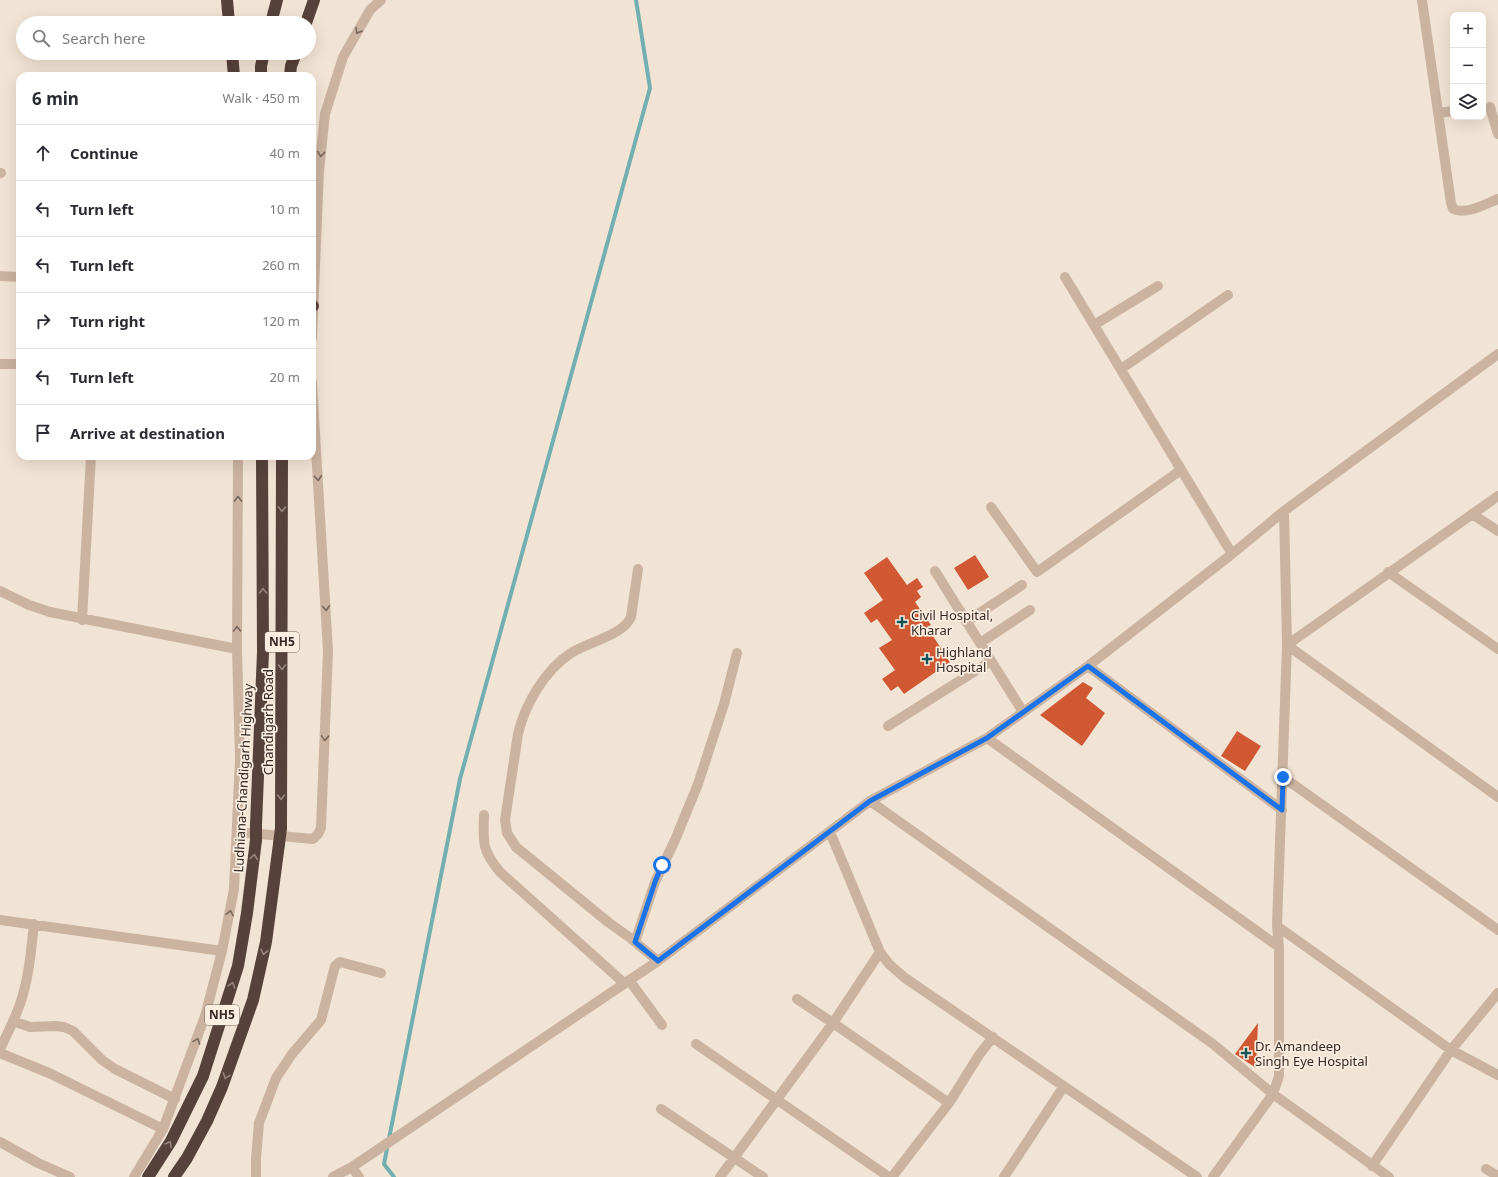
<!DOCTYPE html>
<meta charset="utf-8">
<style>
:root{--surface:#fff;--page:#f7f7f7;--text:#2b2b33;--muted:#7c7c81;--line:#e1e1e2}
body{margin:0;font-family:"Noto Sans",sans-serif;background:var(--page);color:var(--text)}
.controls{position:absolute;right:12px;top:12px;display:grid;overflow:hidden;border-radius:8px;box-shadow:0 4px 16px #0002}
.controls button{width:36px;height:36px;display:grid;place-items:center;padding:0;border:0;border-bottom:1px solid var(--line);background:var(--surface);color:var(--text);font:20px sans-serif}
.stop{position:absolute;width:12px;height:12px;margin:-9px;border:3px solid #1a73e8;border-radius:50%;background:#fff}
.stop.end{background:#1a73e8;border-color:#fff;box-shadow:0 1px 4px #0008}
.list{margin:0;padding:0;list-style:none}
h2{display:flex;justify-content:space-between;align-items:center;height:52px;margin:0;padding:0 16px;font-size:17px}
h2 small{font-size:13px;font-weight:400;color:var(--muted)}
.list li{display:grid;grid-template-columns:26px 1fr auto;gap:12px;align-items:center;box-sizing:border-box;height:56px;padding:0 16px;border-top:1px solid var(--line)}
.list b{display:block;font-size:15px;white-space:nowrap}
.list em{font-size:13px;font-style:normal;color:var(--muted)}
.icon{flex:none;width:22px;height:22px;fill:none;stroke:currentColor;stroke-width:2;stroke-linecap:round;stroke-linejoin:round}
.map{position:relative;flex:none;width:1498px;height:1177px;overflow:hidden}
.search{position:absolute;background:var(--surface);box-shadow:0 4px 16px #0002;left:16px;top:16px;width:300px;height:44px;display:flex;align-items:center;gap:10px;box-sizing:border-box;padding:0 14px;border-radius:22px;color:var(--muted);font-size:15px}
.panel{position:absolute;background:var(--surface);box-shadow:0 4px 16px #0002;left:16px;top:72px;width:300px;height:388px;border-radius:12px}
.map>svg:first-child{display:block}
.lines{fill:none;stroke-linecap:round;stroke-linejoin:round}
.stream{stroke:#71afb1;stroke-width:4}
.building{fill:#d05934}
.minor{stroke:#cbb3a0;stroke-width:10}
.highway{stroke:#56423a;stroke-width:12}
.highway-bridge{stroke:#56423a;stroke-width:12}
.oneway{stroke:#78675c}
.oneway2{stroke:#98877c}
.route{stroke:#1a73e8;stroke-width:5}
.poi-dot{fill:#175458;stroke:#faeee0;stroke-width:1.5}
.labels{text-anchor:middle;stroke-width:3.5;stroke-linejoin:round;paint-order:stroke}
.shield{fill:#faeee0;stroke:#6f645c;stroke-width:1}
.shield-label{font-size:12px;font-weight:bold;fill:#342924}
.poi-label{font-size:13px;fill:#342924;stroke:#faeee0;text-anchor:start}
.street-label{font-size:13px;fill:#342924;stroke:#faeee0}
</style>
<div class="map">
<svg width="1498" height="1177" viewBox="0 0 1498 1177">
<rect width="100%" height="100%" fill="#f2e4d4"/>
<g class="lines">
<path class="stream" d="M 394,1177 L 384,1164 L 460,779 L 650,88 L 636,0"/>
</g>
<path class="building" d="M 975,555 L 989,577 L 968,590 L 954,568 Z
M 887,557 L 907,585 L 917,578 L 923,587 L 917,591 L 921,597 L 915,602 L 931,625 L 927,627 L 950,662 L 904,694 L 898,686 L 891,691 L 882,679 L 895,670 L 879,648 L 892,640 L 877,619 L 871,623 L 864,613 L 883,600 L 864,573 Z
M 1083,682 L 1093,688 L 1086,698 L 1105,713 L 1082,746 L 1040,715 Z
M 1237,731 L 1261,746 L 1245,771 L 1221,756 Z
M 1258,1023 L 1256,1068 L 1235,1054 Z"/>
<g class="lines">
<path class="minor" d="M 1422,0 L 1451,203 L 1453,209 C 1467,215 1485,204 1498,199
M 1490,107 L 1498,134
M 1439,113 L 1453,111
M 0,173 L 1,173
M 0,276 L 20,277
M 1065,277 L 1232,554
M 1094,325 L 1158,286
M 312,337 L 319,171 L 325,114 L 343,57 L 370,10 L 381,0
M 0,364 L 20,364
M 1121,369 L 1228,295
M 1498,496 L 1287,645 L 1498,797
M 991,507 L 1037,572 L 1181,470
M 1472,514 L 1498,531
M 638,569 L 631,617 C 624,635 588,642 571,653 C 545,670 525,704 518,734 L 505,820 L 507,833 L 516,847 L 608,922 L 629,937 L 658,961
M 935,571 L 1023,712
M 1388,572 L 1498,649
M 0,591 L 29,605 L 50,612 L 237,649
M 82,620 L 91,456
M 966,622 L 1022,585
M 980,643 L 1030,610
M 1088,666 L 1282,810
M 888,726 L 991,661
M 987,738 L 1279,947
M 1283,777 L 1498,930
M 870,801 L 1213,1044 L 1273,1094 L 1389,1177
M 484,815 C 483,843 482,850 500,872 L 624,983
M 237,832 L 313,839 L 318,834 L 321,828 L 328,651 L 312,383
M 830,832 L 880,952 L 889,964 L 905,978 L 1197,1177
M 0,920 L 222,951
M 1277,926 L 1451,1050 L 1498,1075
M 635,942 L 655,882 L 675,840 L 698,784 L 724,704 L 737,653
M 629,980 L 662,1025
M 797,999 L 833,1023 L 949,1103
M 13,1021 L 30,1027 L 56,1026 L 64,1027 L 73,1031 L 102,1060 L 115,1069 L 175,1099
M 696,1044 L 889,1177
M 0,1049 C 7,1034 15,1019 20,1004 C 29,978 31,951 34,924
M 0,1053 L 49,1073 L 163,1129
M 661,1109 L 763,1177
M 0,1142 L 38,1163 L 70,1177
M 1372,1166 L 1451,1050 L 1498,993
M 352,1167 L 359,1177
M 1486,1169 L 1498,1176
M 134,1177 L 163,1129 L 205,1016 L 222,951 L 234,889 L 240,759 L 237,649 L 238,456
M 256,1177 L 256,1159 L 259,1123 L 276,1078 L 292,1054 L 321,1020 L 335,966 L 340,962 L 381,973
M 333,1177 L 352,1167 L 658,961 L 870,801 L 987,738 L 1088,666 L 1232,554 L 1284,511 L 1498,354
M 720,1177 L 833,1023 L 880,952
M 892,1177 L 949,1103 L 979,1055 L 993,1037
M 1004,1177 L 1064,1086
M 1213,1177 L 1273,1094 L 1279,1076 L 1279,947 L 1277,926 L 1287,645 L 1284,511"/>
<path class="highway" d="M 227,0 L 229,23
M 271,23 L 277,0
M 306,23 L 314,0
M 232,53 L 234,76
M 261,76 L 261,66 L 264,53
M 290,76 L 291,66 L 296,53
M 312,306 L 313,306
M 256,825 L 263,652 L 262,456
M 281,828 L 282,456
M 148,1177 L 171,1141 L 203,1076 L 238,966 L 247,913 L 256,840
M 174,1177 L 187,1158 L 207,1121 L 222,1087 L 253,1000 L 266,942 L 279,844"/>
<path class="highway-bridge" d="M 256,840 L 256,825
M 279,844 L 281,828"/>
</g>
<defs><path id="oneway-chevron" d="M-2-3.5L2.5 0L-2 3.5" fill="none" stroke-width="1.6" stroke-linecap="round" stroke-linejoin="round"/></defs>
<g class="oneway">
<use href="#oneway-chevron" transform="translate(358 31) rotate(120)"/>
<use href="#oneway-chevron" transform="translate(321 154) rotate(96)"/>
<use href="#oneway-chevron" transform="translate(318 478) rotate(86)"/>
<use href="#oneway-chevron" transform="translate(238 499) rotate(-90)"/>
<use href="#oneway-chevron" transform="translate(326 608) rotate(86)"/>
<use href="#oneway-chevron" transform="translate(237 629) rotate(-90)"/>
<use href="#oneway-chevron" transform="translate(325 738) rotate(92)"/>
<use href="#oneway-chevron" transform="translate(230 913) rotate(-79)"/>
<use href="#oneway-chevron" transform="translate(197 1041) rotate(-70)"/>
</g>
<g class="oneway2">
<use href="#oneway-chevron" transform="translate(282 509) rotate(90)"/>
<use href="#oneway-chevron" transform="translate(263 591) rotate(-90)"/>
<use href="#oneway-chevron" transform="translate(282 667) rotate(90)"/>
<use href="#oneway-chevron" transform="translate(281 797) rotate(90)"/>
<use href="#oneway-chevron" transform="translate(254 857) rotate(-83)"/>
<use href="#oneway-chevron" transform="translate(264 952) rotate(103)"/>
<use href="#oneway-chevron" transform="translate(232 985) rotate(-73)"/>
<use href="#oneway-chevron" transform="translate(226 1076) rotate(110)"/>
<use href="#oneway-chevron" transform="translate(169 1144) rotate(-59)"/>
</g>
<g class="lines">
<path class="route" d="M 662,865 L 655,882 L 635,942 L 658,961 L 870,801 L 987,738 L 1088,666 L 1282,810 L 1283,777"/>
</g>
<g class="poi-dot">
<path d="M900 616h4v4h4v4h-4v4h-4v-4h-4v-4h4z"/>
<path d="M925 653h4v4h4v4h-4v4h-4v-4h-4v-4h4z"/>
<path d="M1244 1047h4v4h4v4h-4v4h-4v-4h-4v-4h4z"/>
</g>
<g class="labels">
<g class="shield">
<rect x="265" y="632" width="34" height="20" rx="3"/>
<rect x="205" y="1005" width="34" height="20" rx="3"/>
</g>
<g class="shield-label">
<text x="282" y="646">NH5</text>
<text x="222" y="1019">NH5</text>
</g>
<g class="poi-label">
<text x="911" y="620">Civil Hospital,<tspan x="911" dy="15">Kharar</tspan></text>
<text x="936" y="657">Highland<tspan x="936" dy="15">Hospital</tspan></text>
<text x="1255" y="1051">Dr. Amandeep<tspan x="1255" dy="15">Singh Eye Hospital</tspan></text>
</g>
<g class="street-label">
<text transform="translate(268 722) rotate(-90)" y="5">Chandigarh Road</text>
<text transform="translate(243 778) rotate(-87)" y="5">Ludhiana-Chandigarh Highway</text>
</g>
</g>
</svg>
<div class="controls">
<button>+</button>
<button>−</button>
<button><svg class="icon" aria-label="layers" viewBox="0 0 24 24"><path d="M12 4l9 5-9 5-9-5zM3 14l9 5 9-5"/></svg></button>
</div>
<div class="stop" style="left:662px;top:865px"></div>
<div class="stop end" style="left:1283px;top:777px"></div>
<div class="search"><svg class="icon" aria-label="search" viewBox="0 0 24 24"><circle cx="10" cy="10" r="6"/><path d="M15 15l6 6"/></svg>Search here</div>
<section class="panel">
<h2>6 min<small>Walk · 450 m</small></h2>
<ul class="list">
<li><svg class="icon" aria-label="ahead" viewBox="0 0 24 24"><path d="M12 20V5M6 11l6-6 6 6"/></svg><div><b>Continue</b></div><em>40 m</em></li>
<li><svg class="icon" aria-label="left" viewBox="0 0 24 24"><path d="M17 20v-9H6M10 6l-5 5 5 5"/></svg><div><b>Turn left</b></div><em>10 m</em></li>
<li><svg class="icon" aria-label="left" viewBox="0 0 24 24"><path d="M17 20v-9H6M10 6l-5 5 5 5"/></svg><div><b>Turn left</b></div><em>260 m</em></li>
<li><svg class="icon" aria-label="right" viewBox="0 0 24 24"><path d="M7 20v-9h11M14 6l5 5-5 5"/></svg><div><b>Turn right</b></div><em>120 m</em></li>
<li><svg class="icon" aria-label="left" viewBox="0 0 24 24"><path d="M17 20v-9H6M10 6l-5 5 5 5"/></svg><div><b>Turn left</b></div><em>20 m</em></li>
<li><svg class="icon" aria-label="arrive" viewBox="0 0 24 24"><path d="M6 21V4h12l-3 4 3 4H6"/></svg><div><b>Arrive at destination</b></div></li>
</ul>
</section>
</div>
